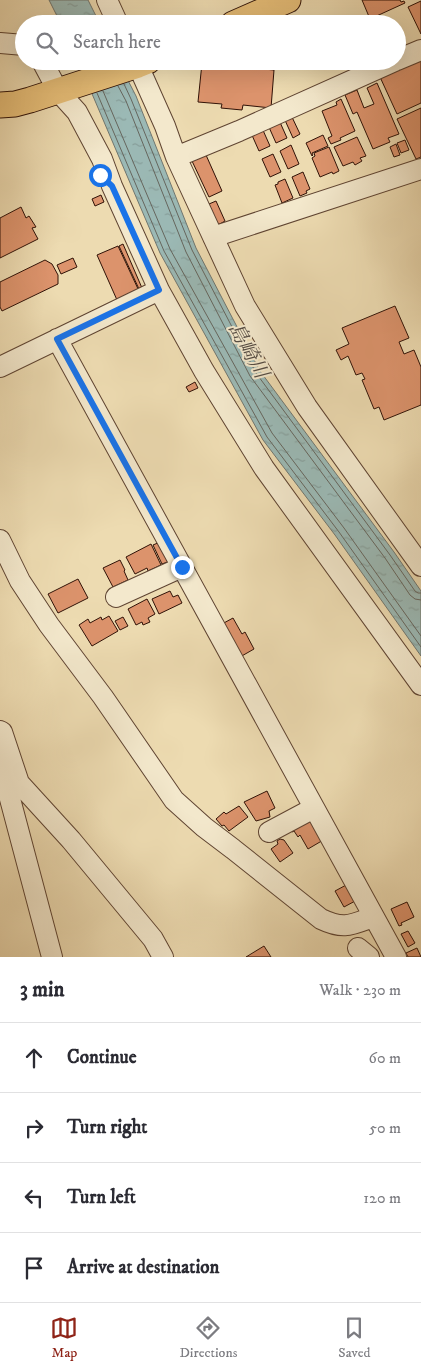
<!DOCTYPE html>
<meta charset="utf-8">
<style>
:root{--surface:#fff;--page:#f7f7f7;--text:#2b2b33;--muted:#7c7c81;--line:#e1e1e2;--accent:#8f2418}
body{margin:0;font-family:"IM FELL DW Pica","Noto Serif JP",serif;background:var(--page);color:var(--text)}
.stop{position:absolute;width:15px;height:15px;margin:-11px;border:4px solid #1a73e8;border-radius:50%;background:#fff}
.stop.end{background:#1a73e8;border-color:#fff;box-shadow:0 1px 5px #0008}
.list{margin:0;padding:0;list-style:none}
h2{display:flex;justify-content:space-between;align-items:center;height:65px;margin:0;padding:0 20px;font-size:21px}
h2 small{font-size:16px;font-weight:400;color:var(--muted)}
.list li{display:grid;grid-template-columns:32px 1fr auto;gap:15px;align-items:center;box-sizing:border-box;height:70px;padding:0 20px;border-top:1px solid var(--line)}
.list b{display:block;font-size:19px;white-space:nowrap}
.list em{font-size:16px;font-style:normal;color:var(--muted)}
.icon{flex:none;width:28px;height:28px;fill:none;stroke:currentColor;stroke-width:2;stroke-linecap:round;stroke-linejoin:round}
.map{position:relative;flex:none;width:421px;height:957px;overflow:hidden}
.search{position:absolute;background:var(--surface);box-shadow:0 5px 20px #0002;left:15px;right:15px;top:15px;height:55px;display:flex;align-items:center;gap:12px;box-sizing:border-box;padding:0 18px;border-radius:28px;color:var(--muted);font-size:19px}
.sheet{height:345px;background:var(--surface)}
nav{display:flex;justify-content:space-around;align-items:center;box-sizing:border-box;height:70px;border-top:1px solid var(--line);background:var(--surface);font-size:14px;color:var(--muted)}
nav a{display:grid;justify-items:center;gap:2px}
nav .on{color:var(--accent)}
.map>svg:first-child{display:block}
.water{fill:url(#water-ripples);stroke:#70766f}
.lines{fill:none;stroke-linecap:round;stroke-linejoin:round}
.shore{stroke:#66665e;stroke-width:1}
.building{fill:#dc936c;stroke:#301207}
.minor-casing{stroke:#5f4432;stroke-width:22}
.major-casing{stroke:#301207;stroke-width:27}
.minor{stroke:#f3e8cc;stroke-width:20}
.major{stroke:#e6be78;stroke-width:25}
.route{stroke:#1a73e8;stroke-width:6}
.labels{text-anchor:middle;stroke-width:4;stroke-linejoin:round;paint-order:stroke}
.water-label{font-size:20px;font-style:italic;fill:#554c44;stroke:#f3e8cc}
</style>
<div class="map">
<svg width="421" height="957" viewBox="0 0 421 957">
<defs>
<pattern id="water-ripples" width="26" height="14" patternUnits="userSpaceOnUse" patternTransform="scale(1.25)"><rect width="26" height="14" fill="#9bb9b5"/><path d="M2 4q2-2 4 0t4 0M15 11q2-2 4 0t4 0" fill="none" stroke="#869e9a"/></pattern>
</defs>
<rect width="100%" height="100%" fill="#eddbb1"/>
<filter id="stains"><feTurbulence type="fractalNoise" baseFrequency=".004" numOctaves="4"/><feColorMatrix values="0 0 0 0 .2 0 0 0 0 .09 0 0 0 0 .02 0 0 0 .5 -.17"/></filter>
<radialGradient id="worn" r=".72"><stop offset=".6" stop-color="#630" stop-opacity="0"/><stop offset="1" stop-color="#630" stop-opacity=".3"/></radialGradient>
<path class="water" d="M 49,0 L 88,0 L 100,24 L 61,24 Z
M 78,61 L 118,61 L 136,96 L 196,248 L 260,371 L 394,552 L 421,591 L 421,656 L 335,535 L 263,440 L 160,253 Z"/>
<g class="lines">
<path class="shore" d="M 124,84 L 131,99 L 192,250 L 256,373 L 390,555 L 415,591 L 418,593 L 421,593
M 118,86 L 126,101 L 186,252 L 250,376 L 385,558 L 410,595 L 415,599 L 421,600
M 103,91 L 170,249 L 272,433 L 344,528 L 421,636
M 97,93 L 164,251 L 267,437 L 339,532 L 421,647"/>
</g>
<path class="building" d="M 362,0 L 400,0 L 401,2 L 404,1 L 405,3 L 370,19 Z
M 421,1 L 421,34 L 408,7 Z
M 421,59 L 421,103 L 397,114 L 380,77 Z
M 202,63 L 274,70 L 271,108 L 243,105 L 242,110 L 221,108 L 222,104 L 198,102 Z
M 377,83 L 399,134 L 388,138 L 390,142 L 373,149 L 357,112 L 353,114 L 345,95 L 357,90 L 364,108 L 374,104 L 367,88 Z
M 341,99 L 355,131 L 340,138 L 341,140 L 331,144 L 328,138 L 332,136 L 322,111 L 337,105 L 336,102 Z
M 421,108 L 421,157 L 416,159 L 397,119 Z
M 291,115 L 300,134 L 293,138 L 284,118 Z
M 279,120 L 287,138 L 276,143 L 268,125 Z
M 262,128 L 270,146 L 259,151 L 251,133 Z
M 323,135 L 328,146 L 312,153 L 313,155 L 312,156 L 306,143 Z
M 357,137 L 366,156 L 360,158 L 362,161 L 355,165 L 353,162 L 343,166 L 334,147 Z
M 405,140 L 409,150 L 401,153 L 397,143 Z
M 396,144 L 400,155 L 394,157 L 390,147 Z
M 291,145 L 299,164 L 288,169 L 280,151 Z
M 329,147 L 339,171 L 333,174 L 332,172 L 320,177 L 312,158 L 315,156 L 314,153 Z
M 273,154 L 281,172 L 270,177 L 262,159 Z
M 206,155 L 222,191 L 209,197 L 192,161 Z
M 303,172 L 310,189 L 306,191 L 307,193 L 300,196 L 292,177 Z
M 285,179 L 293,198 L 282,203 L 275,185 L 278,184 L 278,182 Z
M 101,195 L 104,202 L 95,206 L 92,199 Z
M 216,201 L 225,221 L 218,225 L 209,204 Z
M 21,207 L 26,218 L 29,216 L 36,227 L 32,228 L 38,239 L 0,258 L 0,218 Z
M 123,244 L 142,288 L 139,289 L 119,246 Z
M 118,246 L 139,291 L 117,300 L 97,255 Z
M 73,258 L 77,267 L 61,274 L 57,265 Z
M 45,260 L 52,264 L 58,275 L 58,284 L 2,311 L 0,307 L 0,282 Z
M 395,306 L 409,338 L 399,342 L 404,354 L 414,350 L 421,367 L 421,405 L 384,420 L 379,407 L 374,409 L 362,380 L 365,379 L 362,373 L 356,375 L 348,356 L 341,360 L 336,350 L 349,344 L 342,328 Z
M 195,382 L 198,388 L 189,392 L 186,387 Z
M 160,542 L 170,561 L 162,564 L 153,545 Z
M 151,544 L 161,565 L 148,571 L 147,568 L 135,574 L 126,557 Z
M 120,560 L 125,570 L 124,571 L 128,580 L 113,587 L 103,568 Z
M 78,579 L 88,598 L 58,613 L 48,594 Z
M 170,591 L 173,597 L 178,595 L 182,603 L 159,614 L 152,599 Z
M 147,599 L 155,614 L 148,618 L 150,622 L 143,625 L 142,622 L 136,625 L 128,609 Z
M 109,616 L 118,631 L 92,646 L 79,625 L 88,619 L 90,623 L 101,617 L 102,620 Z
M 123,617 L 128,626 L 120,630 L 115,621 Z
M 233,618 L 242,634 L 245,632 L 254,649 L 240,657 L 222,624 Z
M 267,791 L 275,808 L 269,811 L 270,817 L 256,821 L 244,802 Z
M 239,806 L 248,817 L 229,831 L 224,825 L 222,826 L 216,819 L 224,812 L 226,814 Z
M 313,820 L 325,839 L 308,849 L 300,835 L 298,837 L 294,831 L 292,832 L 290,829 Z
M 280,839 L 284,840 L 293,853 L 280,862 L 271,849 L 278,844 L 277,841 Z
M 348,884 L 357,900 L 344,907 L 335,891 Z
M 407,902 L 414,917 L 401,923 L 402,925 L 399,926 L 391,909 Z
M 408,931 L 415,943 L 408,947 L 401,934 Z
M 264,946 L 271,957 L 246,957 Z
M 417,948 L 421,957 L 408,957 L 406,953 Z"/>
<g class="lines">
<g class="minor-casing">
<path id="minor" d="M 107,0 L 118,24
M 0,43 L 24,45
M 397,60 L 421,50
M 42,61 L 58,91 L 77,112 L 102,159 L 112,186 L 159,290 L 204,371 L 264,468 L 421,685
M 136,61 L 165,126 L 176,157 L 245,306 L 307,407 L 421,566
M 176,157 L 239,131 L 395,61
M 213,237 L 421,169
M 57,339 L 396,957
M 0,367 L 159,290
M 0,540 L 20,581 L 49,625 L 103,697 L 174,800 L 204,827 L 233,849 L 321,919 C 344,930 351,925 373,917
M 116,597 L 182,567
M 0,731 L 2,732 L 19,783 L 71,840 L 153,939 L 163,957
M 1,765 L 52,957
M 269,832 L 314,808
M 358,948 L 369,957"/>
</g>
<g class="major-casing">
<path id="major" d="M 233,24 L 288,0
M 0,105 L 15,104 L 30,100 L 138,65 L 148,61"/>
</g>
<use href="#minor" class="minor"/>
<use href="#major" class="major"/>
</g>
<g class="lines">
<path class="route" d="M 100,175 L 112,186 L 159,290 L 57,339 L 182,567"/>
</g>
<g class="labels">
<g class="water-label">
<text transform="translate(249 350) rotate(61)" y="7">島崎川</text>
</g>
</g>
<rect width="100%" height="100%" filter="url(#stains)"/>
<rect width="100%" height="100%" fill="url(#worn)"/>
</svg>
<div class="stop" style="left:100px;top:175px"></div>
<div class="stop end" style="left:182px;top:567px"></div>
<div class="search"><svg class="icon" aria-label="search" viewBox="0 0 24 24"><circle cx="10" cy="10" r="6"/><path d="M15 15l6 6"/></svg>Search here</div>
</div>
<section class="sheet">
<h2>3 min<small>Walk · 230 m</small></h2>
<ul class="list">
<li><svg class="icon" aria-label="ahead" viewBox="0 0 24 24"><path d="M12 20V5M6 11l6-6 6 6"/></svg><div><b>Continue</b></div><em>60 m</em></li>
<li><svg class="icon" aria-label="right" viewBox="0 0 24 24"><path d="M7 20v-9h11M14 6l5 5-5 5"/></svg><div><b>Turn right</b></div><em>50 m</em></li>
<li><svg class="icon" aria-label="left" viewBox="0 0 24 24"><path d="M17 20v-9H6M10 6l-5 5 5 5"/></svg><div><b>Turn left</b></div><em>120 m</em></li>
<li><svg class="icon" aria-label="arrive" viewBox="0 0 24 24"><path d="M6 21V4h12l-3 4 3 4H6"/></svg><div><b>Arrive at destination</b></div></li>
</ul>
</section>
<nav>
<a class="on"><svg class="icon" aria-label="map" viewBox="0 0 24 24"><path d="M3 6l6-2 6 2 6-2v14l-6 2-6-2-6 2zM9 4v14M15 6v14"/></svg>Map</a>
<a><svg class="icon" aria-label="directions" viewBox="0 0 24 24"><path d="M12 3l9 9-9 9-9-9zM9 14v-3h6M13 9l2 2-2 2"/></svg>Directions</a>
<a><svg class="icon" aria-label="saved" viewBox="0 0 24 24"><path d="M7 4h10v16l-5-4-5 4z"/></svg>Saved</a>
</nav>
